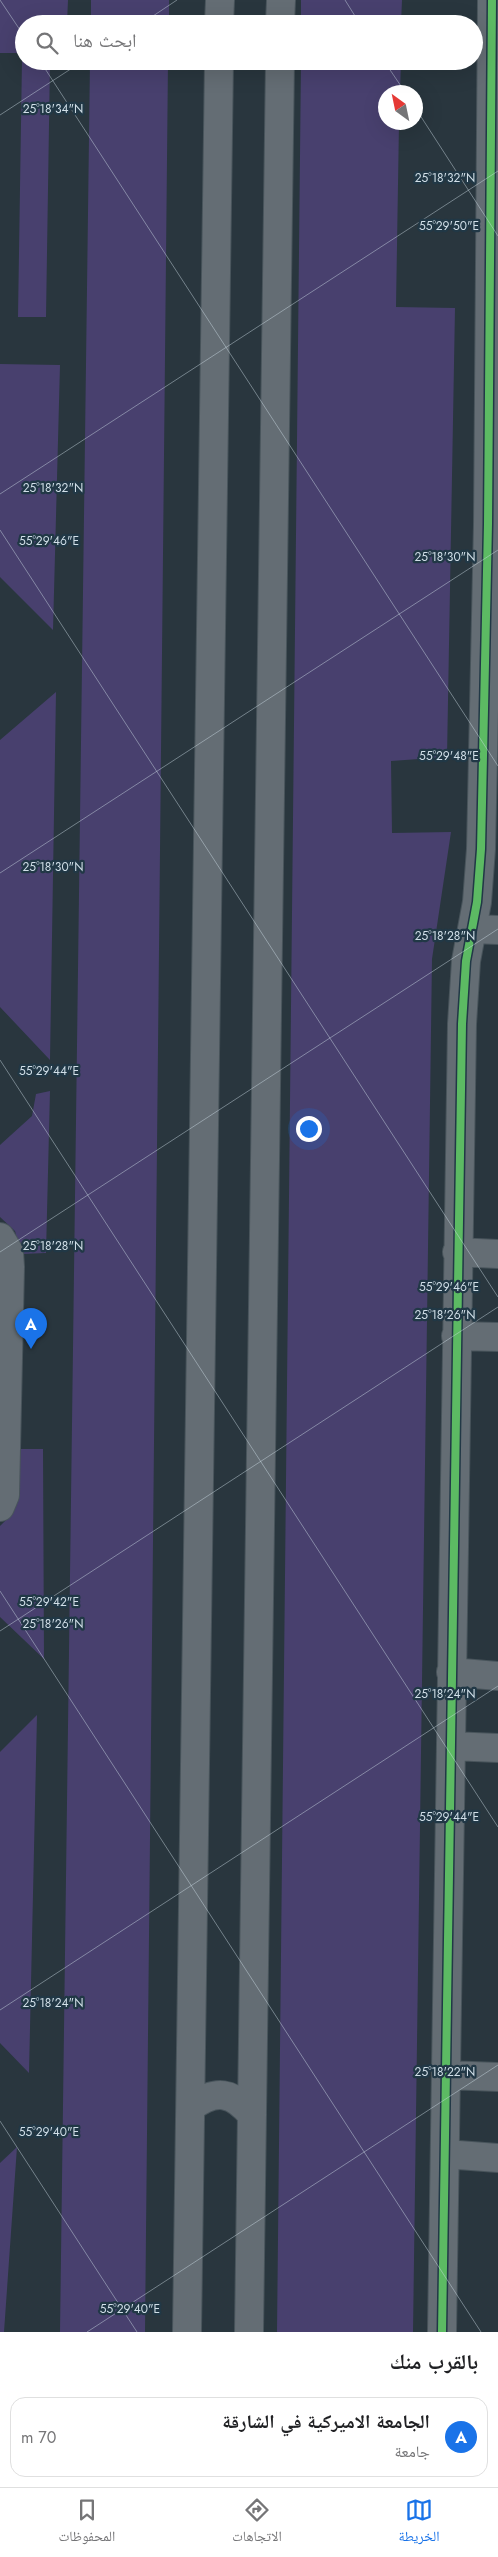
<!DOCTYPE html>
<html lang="ar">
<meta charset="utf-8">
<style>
:root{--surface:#fff;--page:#f6f6f6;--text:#202124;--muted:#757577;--line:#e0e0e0;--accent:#1a73e8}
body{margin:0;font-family:Jost,"Noto Naskh Arabic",sans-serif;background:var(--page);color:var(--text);direction:rtl}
.compass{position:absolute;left:378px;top:85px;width:45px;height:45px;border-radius:50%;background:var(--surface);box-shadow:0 5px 20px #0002;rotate:327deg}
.you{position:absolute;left:308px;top:1128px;width:18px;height:18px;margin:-12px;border:4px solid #fff;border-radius:50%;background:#1a73e8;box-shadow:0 0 0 8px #1a73e833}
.badge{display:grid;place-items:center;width:32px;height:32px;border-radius:50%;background:var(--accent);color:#fff;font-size:16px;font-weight:700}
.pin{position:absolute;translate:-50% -41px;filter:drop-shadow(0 1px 2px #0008)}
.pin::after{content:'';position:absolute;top:26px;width:18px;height:15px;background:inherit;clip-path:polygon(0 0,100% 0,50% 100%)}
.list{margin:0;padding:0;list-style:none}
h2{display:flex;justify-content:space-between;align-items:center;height:65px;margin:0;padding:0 20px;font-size:21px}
h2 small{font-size:16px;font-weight:400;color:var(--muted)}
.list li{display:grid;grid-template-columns:32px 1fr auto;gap:15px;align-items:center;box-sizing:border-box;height:80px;margin:0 10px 10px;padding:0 10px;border:1px solid var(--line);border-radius:15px}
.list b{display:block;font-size:19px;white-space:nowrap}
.list p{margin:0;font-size:16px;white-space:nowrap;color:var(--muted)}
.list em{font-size:16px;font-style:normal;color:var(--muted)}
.icon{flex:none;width:28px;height:28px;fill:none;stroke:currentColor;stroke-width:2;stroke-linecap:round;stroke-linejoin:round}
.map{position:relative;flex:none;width:498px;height:2332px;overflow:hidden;direction:ltr}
.search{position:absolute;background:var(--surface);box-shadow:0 5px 20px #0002;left:15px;right:15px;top:15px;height:55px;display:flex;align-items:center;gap:12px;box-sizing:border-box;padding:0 18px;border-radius:28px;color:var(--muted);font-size:19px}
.sheet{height:155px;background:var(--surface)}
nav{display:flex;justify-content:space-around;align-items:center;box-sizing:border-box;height:70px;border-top:1px solid var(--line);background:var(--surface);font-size:14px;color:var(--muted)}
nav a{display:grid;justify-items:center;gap:2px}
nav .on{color:var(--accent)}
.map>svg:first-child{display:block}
.green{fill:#48406e}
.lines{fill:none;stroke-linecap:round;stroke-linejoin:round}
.minor-casing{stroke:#48545b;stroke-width:30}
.minor{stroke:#646d74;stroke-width:28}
.cycleway-casing{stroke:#213846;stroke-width:11}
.cycleway{stroke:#5cba63;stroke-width:8}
.ticks{fill:none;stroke:#d1dfe8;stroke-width:1;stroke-opacity:0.45}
.ticks-label{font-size:12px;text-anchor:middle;fill:#d1dfe8;stroke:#213846;stroke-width:4.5;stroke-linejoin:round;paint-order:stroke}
</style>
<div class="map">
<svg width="498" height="2332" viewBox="0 0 498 2332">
<rect width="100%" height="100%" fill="#29363e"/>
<path class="green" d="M 0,0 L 68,0 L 67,24 L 24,24 L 24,53 L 0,53 Z
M 91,0 L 169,0 L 169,24 L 91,24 Z
M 301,0 L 402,0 L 401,24 L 301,24 Z
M 22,59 L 24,61 L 50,61 L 46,317 L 18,317 Z
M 90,61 L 168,61 L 145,2332 L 60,2332 Z
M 301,61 L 401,61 L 400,92 L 386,92 L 386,122 L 399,123 L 396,307 L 455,308 L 447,757 L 391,761 L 392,833 L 451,832 L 432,959 L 413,2332 L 277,2332 Z
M 0,364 L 60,365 L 53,630 L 0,577 Z
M 56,692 L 50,1060 L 0,1007 L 0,740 Z
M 50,1091 L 46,1253 L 21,1254 L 15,1231 L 0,1217 L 0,1145 L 32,1116 L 36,1094 Z
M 18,1449 L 43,1449 L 44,1659 L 0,1617 L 0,1526 L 11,1515 L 17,1487 Z
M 37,1715 L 29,2073 L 0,2043 L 0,1752 Z
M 17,2147 L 4,2332 L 0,2332 L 0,2163 Z"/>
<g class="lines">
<g class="minor-casing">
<path id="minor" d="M 219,24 L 220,0
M 280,24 L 281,0
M 472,929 L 498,930
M 0,1237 L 9,1252 L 10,1267 L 5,1495 L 0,1507
M 457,1252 L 498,1254
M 456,1336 L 498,1337
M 451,1672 L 498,1676
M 451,1746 L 498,1748
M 446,2075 L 498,2077
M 191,2107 C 216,2089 232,2091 252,2115
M 445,2154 L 498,2158
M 187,2332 L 219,61
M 249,2332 L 280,61
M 442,2332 L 462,1024 L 466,961 L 477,902 L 481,849 L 488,524 L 492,0"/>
</g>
<use href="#minor" class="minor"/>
<g class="cycleway-casing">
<path id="cycleway" d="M 442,2332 L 462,1024 L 466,961 L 477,902 L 481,849 L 488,524 L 492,0"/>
</g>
<use href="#cycleway" class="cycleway"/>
</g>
<path class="ticks" d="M 0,0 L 24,36M 345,0 L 360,24M 141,24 L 177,0M 40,61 L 498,766M 384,61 L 405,92M 416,109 L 498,236M 0,115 L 83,61M 0,494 L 498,171M 0,530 L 498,1297M 0,873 L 498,550M 0,1060 L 498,1827M 0,1252 L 498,929M 0,1591 L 481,2332M 0,1631 L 498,1307M 0,2010 L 498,1686M 0,2121 L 137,2332M 87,2332 L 498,2065"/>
<g class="ticks-label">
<text x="53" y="113">25°18'34"N</text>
<text x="445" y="182">25°18'32"N</text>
<text x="449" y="230">55°29'50"E</text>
<text x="53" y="492">25°18'32"N</text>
<text x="49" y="545">55°29'46"E</text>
<text x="445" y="561">25°18'30"N</text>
<text x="449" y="760">55°29'48"E</text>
<text x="53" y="871">25°18'30"N</text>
<text x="445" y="940">25°18'28"N</text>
<text x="49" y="1075">55°29'44"E</text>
<text x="53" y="1250">25°18'28"N</text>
<text x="449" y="1291">55°29'46"E</text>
<text x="445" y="1319">25°18'26"N</text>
<text x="49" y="1606">55°29'42"E</text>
<text x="53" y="1628">25°18'26"N</text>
<text x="445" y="1698">25°18'24"N</text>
<text x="449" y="1821">55°29'44"E</text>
<text x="53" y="2007">25°18'24"N</text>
<text x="445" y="2076">25°18'22"N</text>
<text x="49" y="2136">55°29'40"E</text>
<text x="130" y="2313">55°29'40"E</text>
</g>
</svg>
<svg class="compass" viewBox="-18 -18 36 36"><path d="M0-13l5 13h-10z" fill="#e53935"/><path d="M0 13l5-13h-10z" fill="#757577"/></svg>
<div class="you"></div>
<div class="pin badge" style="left:31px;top:1349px">A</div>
<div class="search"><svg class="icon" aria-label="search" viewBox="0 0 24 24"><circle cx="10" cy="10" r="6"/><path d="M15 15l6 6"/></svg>ابحث هنا</div>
</div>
<section class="sheet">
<h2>بالقرب منك<small></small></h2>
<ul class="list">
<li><span class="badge">A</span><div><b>الجامعة الاميركية في الشارقة</b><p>جامعة</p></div><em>70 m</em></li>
</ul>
</section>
<nav>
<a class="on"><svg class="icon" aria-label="map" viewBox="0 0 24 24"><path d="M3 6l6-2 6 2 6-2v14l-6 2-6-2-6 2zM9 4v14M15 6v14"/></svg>الخريطة</a>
<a><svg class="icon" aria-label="directions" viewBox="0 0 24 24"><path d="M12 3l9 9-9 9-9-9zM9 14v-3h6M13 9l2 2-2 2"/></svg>الاتجاهات</a>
<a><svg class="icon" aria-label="saved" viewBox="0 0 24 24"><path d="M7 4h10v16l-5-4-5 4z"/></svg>المحفوظات</a>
</nav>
